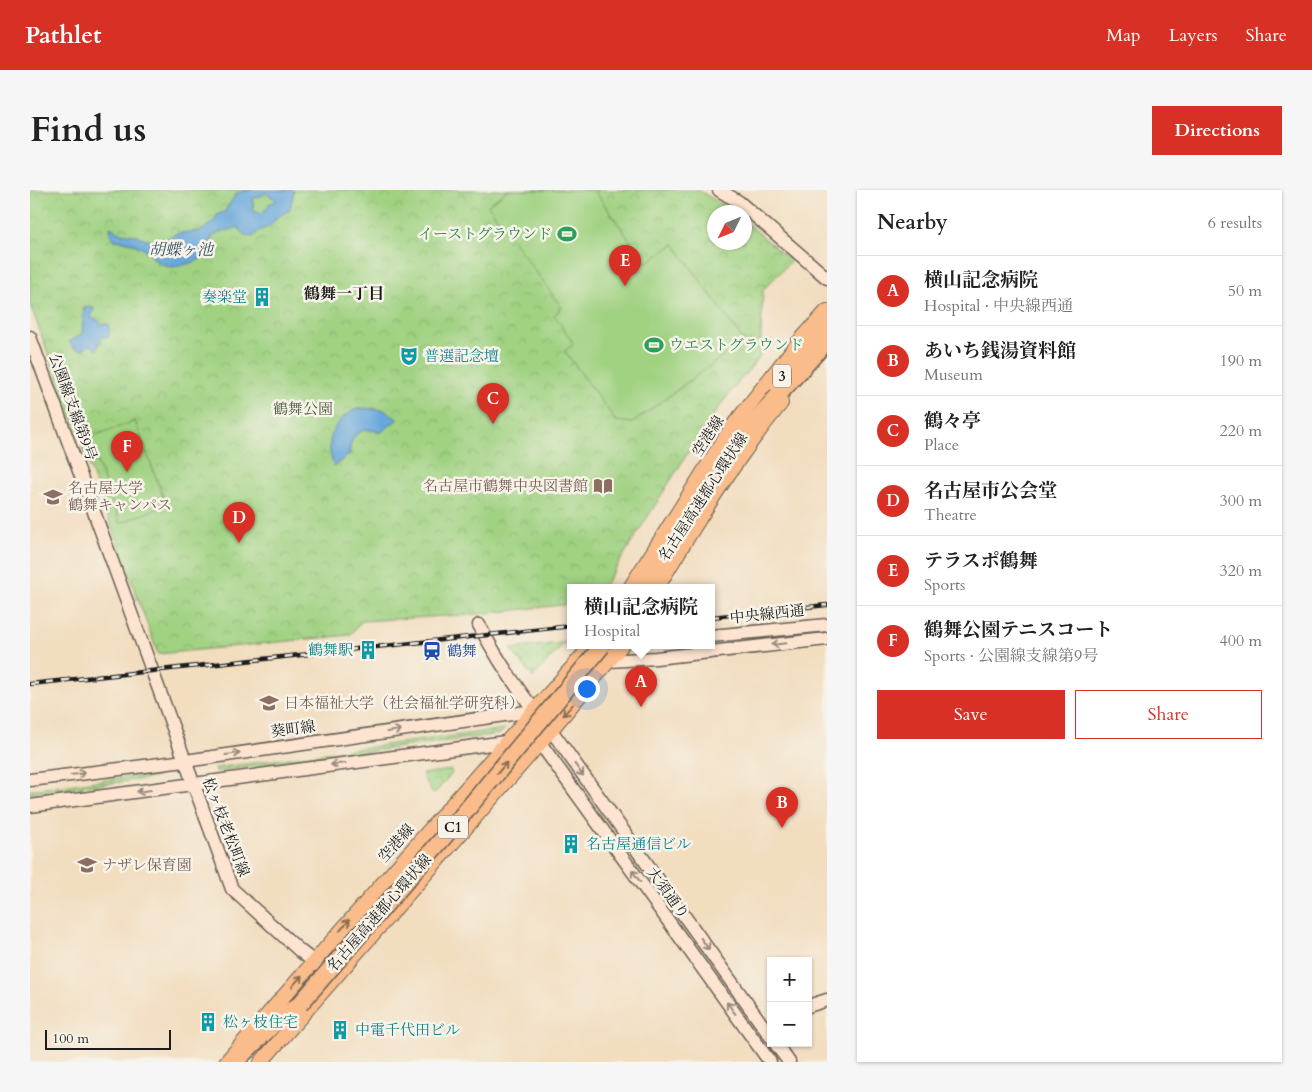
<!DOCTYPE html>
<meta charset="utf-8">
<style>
:root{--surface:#fff;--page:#f6f6f6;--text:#222;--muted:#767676;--line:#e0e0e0;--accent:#d93025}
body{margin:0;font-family:Cardo,"Noto Serif JP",serif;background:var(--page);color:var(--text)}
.controls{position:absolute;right:15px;bottom:15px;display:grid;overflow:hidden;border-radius:0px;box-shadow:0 1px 4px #0004}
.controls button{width:45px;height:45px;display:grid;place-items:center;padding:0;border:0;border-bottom:1px solid var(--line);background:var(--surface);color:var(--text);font:25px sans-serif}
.compass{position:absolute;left:677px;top:15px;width:45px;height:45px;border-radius:50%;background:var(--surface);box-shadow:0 1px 4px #0004;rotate:227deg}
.scale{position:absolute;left:15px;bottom:12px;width:126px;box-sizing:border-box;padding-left:5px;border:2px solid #1c1c1c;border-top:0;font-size:14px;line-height:18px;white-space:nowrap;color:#1c1c1c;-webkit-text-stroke:4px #f7f3e8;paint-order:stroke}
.you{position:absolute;left:556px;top:498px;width:18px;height:18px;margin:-12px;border:4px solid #fff;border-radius:50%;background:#1a73e8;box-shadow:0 0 0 8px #1a73e833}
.badge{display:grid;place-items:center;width:32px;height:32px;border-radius:50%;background:var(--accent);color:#fff;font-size:16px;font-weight:700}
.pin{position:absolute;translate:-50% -41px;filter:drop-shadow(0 1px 2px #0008)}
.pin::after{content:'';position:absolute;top:26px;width:18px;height:15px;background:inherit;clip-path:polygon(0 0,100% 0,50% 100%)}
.popup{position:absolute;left:537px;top:394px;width:148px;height:65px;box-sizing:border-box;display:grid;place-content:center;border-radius:0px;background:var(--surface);filter:drop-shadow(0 1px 4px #0005);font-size:16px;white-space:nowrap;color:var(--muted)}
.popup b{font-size:19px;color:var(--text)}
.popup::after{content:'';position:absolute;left:50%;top:100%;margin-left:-10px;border:10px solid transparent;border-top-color:var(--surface)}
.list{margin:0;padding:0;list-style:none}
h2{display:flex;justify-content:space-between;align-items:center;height:65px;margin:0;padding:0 20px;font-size:21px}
h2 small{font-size:16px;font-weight:400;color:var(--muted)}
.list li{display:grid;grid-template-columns:32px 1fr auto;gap:15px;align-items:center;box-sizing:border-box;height:70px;padding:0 20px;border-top:1px solid var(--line)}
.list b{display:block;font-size:19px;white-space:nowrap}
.list p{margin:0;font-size:16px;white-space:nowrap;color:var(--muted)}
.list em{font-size:16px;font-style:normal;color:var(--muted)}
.actions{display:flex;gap:10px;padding:15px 20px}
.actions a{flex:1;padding:11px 0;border:1px solid var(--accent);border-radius:0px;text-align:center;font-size:18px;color:var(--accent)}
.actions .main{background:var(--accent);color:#fff}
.map{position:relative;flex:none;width:797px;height:872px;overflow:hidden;border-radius:0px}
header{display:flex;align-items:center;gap:30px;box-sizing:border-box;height:70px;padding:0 25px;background:var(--accent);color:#fff}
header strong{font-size:24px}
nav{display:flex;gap:28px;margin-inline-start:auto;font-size:18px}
.intro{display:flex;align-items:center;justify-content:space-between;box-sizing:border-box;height:120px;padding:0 30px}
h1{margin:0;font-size:35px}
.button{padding:12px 22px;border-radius:0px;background:var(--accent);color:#fff;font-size:18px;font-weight:700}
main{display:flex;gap:30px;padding:0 30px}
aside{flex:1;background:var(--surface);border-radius:0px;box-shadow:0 1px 4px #0004}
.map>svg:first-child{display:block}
.grass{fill:url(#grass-dots);stroke:#5e774f}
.park{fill:url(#park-crowns);stroke:#5e774f}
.pitch{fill:#a0d282;stroke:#5e774f}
.water{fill:#68a7db;stroke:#42627c;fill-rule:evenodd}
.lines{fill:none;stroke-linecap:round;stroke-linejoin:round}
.secondary-casing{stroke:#676055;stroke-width:15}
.primary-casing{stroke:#676055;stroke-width:16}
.highway-casing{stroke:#676055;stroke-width:19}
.secondary{stroke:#fde4d0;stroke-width:12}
.primary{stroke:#f9bc8a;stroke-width:14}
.highway{stroke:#f9bc8a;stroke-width:16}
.rail-casing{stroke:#1c1c1c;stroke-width:4.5}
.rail{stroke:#f7f3e8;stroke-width:2.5;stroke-dasharray:8;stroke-linecap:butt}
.highway-bridge-casing{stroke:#676055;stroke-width:19;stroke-linecap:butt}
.highway-bridge{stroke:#f9bc8a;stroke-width:16}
.oneway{stroke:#988a7f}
.oneway2{stroke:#8a6c53}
.labels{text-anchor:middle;stroke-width:5;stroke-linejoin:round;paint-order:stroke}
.shield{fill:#f7f3e8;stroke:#5e5c59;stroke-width:1}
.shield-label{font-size:14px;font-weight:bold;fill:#1c1c1c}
.leisure-label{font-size:15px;fill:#27864d;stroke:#f7f3e8;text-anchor:end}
.culture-label{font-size:15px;fill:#0d838f;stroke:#f7f3e8;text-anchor:start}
.street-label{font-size:15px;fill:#1c1c1c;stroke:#f7f3e8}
.park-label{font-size:15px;fill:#4a5c40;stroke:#f7f3e8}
.education-label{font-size:15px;fill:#785e54;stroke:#f7f3e8;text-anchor:start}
.transit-label{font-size:15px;fill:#164399;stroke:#f7f3e8;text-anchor:start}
.water-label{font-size:16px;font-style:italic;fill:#3a5468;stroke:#f7f3e8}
.neighbourhood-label{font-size:16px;font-weight:bold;fill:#1c1c1c;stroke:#f7f3e8}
</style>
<header>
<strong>Pathlet</strong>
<nav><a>Map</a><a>Layers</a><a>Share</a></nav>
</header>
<div class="intro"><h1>Find us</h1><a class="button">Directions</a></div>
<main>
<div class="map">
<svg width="797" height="872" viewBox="0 0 797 872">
<defs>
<pattern id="grass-dots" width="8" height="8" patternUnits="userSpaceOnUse" patternTransform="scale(1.25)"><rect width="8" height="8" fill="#a0d282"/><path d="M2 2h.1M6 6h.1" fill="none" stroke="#89b470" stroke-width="1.8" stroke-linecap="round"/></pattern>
<pattern id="park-crowns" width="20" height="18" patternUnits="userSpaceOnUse" patternTransform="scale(1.25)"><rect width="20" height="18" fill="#a0d282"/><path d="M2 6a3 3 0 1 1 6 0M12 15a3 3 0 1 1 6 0" fill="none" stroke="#89b470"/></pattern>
</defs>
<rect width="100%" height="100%" fill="#f7f3e8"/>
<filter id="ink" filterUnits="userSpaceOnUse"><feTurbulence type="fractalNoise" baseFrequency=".02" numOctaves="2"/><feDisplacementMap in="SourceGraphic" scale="10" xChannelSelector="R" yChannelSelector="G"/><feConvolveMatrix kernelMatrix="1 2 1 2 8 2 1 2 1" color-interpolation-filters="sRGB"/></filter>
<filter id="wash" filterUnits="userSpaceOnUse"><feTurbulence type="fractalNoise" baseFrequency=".0096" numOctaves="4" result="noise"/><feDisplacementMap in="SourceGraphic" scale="20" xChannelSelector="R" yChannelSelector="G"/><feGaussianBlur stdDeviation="1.12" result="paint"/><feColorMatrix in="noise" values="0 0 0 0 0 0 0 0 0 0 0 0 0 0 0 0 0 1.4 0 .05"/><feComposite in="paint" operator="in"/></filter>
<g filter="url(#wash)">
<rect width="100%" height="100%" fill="#f2ddbf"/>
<path class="grass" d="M 536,452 L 503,487 L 482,461 L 482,459 Z
M 475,539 L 470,544 L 186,582 L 185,578 Z
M 128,583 L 128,587 L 0,604 L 0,600 Z"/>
<path class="park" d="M 0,0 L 668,0 L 705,22 L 684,22 L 684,52 L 714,52 L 715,31 L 761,71 L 733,100 L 730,166 L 695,209 L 669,245 L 573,398 L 541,398 L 541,414 L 450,424 L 332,431 L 320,445 L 128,464 L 0,114 Z
M 421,580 L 422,583 L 405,603 L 402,603 L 392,584 Z"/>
<path class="pitch" d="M 478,0 L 564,0 L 616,73 L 644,54 L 714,151 L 602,233 L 586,231 L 535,161 L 544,154 L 524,125 L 532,118 L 458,15 Z
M 105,231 L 136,315 L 90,333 L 58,248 Z"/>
<path class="water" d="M 221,0 L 264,0 L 260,20 L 247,27 C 241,35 240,38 230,40 L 223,47 L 214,45 L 208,37 C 196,42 192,39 181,48 L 181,60 L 167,71 L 150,76 L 140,77 L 127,72 L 118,61 L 99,52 L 85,50 L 81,45 L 80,37 L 91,43 L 106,45 L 127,53 L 148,43 L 171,41 L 185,30 L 188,24 L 194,22 L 207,3 ZM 236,3 L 246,10 L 245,12 L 240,13 L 233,23 L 223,21 L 223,9 Z
M 59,116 L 64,118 L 61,128 L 68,130 L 72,134 L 79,134 L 79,147 L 71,147 L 67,160 L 60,155 L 52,160 L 44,158 L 39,152 L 52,144 L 54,119 Z
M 330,218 L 354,220 L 368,229 L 350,243 C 334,234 318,245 320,264 L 304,276 C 293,251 304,227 330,218 Z"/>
</g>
<g filter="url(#ink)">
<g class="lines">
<g class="secondary-casing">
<path id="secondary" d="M 689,0 L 709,12 L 797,88
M 0,147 L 202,699 L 270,761 L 304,787
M 449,435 C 469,472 492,508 521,540 L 741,847
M 681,446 L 797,435
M 571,469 L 580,471 L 626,468 L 797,449
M 508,544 L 510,553 L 740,872
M 0,590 L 155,571 L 503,521
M 0,616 L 483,551
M 778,816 L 797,810
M 745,853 L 759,872"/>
</g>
<g class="primary-casing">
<path id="primary" d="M 600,398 L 702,237 L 767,154 L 797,121
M 627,398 C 665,334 704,271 751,213
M 196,872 L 561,456
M 231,872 L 510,553 L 591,456"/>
</g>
<g class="highway-casing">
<path id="highway" d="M 746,194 L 797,134
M 613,398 L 713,244 L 797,151
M 205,872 L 249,829 L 270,814"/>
</g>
<use href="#secondary" class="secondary"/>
<use href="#primary" class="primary"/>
<use href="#highway" class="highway"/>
<g class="rail-casing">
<path id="rail" d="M 681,427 L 797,415
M 0,494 L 541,436"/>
</g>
<use href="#rail" class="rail"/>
<g class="highway-bridge-casing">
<path id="highway-bridge" d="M 270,814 L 420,640 L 572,456"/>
</g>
<use href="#highway-bridge" class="highway-bridge"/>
</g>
<defs><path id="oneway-shaft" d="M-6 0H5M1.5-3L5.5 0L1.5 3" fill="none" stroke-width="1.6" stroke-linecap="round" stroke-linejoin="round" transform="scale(1.25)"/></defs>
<g class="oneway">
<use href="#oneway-shaft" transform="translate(749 454) rotate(174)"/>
<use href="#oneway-shaft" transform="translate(364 541) rotate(-8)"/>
<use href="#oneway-shaft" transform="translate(203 564) rotate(-8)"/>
<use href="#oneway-shaft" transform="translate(308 574) rotate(173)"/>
<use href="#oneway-shaft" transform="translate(549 580) rotate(54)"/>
<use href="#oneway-shaft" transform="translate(48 584) rotate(-7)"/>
<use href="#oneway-shaft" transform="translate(114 601) rotate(172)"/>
<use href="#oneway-shaft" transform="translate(606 686) rotate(-126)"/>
<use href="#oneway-shaft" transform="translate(675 754) rotate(54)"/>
<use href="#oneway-shaft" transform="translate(701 818) rotate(-126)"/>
</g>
<g class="oneway2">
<use href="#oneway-shaft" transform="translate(538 520) rotate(131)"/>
<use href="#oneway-shaft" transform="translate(472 578) rotate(-50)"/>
<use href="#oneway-shaft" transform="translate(315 735) rotate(-49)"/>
<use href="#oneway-shaft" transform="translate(267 791) rotate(-49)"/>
</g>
</g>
<defs>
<g id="stadium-bare" transform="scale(1.5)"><path d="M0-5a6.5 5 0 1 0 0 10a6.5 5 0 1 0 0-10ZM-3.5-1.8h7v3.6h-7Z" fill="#2e9e5b" stroke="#f7f3e8" stroke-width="2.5" paint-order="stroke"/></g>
<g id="building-bare" transform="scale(1.5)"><path d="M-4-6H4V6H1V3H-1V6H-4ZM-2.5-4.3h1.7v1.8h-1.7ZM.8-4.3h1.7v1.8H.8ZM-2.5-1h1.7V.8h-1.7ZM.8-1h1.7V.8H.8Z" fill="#0f9aa8" stroke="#f7f3e8" stroke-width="2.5" paint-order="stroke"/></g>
<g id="theatre-bare" transform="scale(1.5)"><path d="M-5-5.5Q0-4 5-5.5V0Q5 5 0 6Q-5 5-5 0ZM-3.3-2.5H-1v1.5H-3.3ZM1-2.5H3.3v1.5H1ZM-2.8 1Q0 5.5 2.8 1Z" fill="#0f9aa8" stroke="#f7f3e8" stroke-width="2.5" paint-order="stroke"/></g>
<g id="library-bare" transform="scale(1.5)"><path d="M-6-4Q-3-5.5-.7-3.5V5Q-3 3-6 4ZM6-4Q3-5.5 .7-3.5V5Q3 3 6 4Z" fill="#8d6e63" stroke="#f7f3e8" stroke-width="2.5" paint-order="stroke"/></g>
<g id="university-bare" transform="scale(1.5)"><path d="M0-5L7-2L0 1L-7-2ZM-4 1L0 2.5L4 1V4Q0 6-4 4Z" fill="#8d6e63" stroke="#f7f3e8" stroke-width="2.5" paint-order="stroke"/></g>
<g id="station-bare" transform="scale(1.5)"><path d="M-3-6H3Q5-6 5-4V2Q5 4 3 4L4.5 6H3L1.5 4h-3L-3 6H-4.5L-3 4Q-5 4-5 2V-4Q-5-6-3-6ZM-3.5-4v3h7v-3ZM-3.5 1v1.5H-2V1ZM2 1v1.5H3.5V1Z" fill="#1a4fb4" stroke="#f7f3e8" stroke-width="2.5" paint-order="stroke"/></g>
<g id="school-bare" transform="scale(1.5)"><path d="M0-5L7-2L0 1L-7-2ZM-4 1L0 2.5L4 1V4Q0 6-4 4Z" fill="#8d6e63" stroke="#f7f3e8" stroke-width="2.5" paint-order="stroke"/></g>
</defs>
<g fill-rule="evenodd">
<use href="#stadium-bare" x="537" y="44"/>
<use href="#building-bare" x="232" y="107"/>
<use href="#stadium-bare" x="624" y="155"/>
<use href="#theatre-bare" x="379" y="166"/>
<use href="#library-bare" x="573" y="296"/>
<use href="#university-bare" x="23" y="307"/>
<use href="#building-bare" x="338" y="460"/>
<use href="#station-bare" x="402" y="461"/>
<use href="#university-bare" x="239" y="513"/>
<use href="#building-bare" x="541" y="654"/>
<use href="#school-bare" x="57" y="675"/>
<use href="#building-bare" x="178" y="832"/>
<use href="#building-bare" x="310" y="840"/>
</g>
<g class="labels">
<g class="shield">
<rect x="743" y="174.5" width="18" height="23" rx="4"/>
<rect x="408" y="625.5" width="30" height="23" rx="4"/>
</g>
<g class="shield-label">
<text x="752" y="191">3</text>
<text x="423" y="642">C1</text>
</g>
<g class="leisure-label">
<text x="522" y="49">イーストグラウンド</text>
<text x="639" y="160" text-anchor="start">ウエストグラウンド</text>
</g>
<g class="culture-label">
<text x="217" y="112" text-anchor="end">奏楽堂</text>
<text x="394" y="171">普選記念壇</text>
<text x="323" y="465" text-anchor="end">鶴舞駅</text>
<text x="556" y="659">名古屋通信ビル</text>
<text x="193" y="837">松ヶ枝住宅</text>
<text x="325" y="845">中電千代田ビル</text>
</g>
<g class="street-label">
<text transform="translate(43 217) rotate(70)" y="5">公園線支線第9号</text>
<text transform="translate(678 246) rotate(-57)" y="5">空港線</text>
<text transform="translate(673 307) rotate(-57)" y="5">名古屋高速都心環状線</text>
<text transform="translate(737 424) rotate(-6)" y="5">中央線西通</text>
<text transform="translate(263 539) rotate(-8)" y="5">葵町線</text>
<text transform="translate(196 637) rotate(69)" y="5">松ヶ枝老松町線</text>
<text transform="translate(366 653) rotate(-48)" y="5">空港線</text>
<text transform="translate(638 703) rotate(54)" y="5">大須通り</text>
<text transform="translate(349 723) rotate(-49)" y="5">名古屋高速都心環状線</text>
</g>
<g class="park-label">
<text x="273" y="224">鶴舞公園</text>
</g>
<g class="education-label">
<text x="558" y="301" text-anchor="end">名古屋市鶴舞中央図書館</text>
<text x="38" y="303">名古屋大学<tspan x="38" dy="17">鶴舞キャンパス</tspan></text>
<text x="254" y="518">日本福祉大学（社会福祉学研究科）</text>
<text x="72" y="680">ナザレ保育園</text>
</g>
<g class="transit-label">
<text x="417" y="466">鶴舞</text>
</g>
<g class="water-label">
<text x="151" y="65">胡蝶ヶ池</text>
</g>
<g class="neighbourhood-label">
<text x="314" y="109">鶴舞一丁目</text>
</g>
</g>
</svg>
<div class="controls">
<button>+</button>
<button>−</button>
</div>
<svg class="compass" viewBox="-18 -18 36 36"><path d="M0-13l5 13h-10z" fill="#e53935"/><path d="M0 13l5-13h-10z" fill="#767676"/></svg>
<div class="scale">100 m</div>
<div class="you"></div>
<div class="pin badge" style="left:611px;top:517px">A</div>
<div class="popup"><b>横山記念病院</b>Hospital</div>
<div class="pin badge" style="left:752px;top:638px">B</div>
<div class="pin badge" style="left:463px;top:234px">C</div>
<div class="pin badge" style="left:209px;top:353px">D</div>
<div class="pin badge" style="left:595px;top:96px">E</div>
<div class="pin badge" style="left:97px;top:282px">F</div>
</div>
<aside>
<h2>Nearby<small>6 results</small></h2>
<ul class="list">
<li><span class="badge">A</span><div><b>横山記念病院</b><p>Hospital · 中央線西通</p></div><em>50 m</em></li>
<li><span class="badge">B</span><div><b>あいち銭湯資料館</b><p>Museum</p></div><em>190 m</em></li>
<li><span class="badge">C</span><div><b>鶴々亭</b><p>Place</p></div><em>220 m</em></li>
<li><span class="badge">D</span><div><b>名古屋市公会堂</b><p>Theatre</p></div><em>300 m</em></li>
<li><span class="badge">E</span><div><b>テラスポ鶴舞</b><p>Sports</p></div><em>320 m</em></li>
<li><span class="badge">F</span><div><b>鶴舞公園テニスコート</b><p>Sports · 公園線支線第9号</p></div><em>400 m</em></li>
</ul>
<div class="actions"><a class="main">Save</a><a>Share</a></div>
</aside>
</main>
